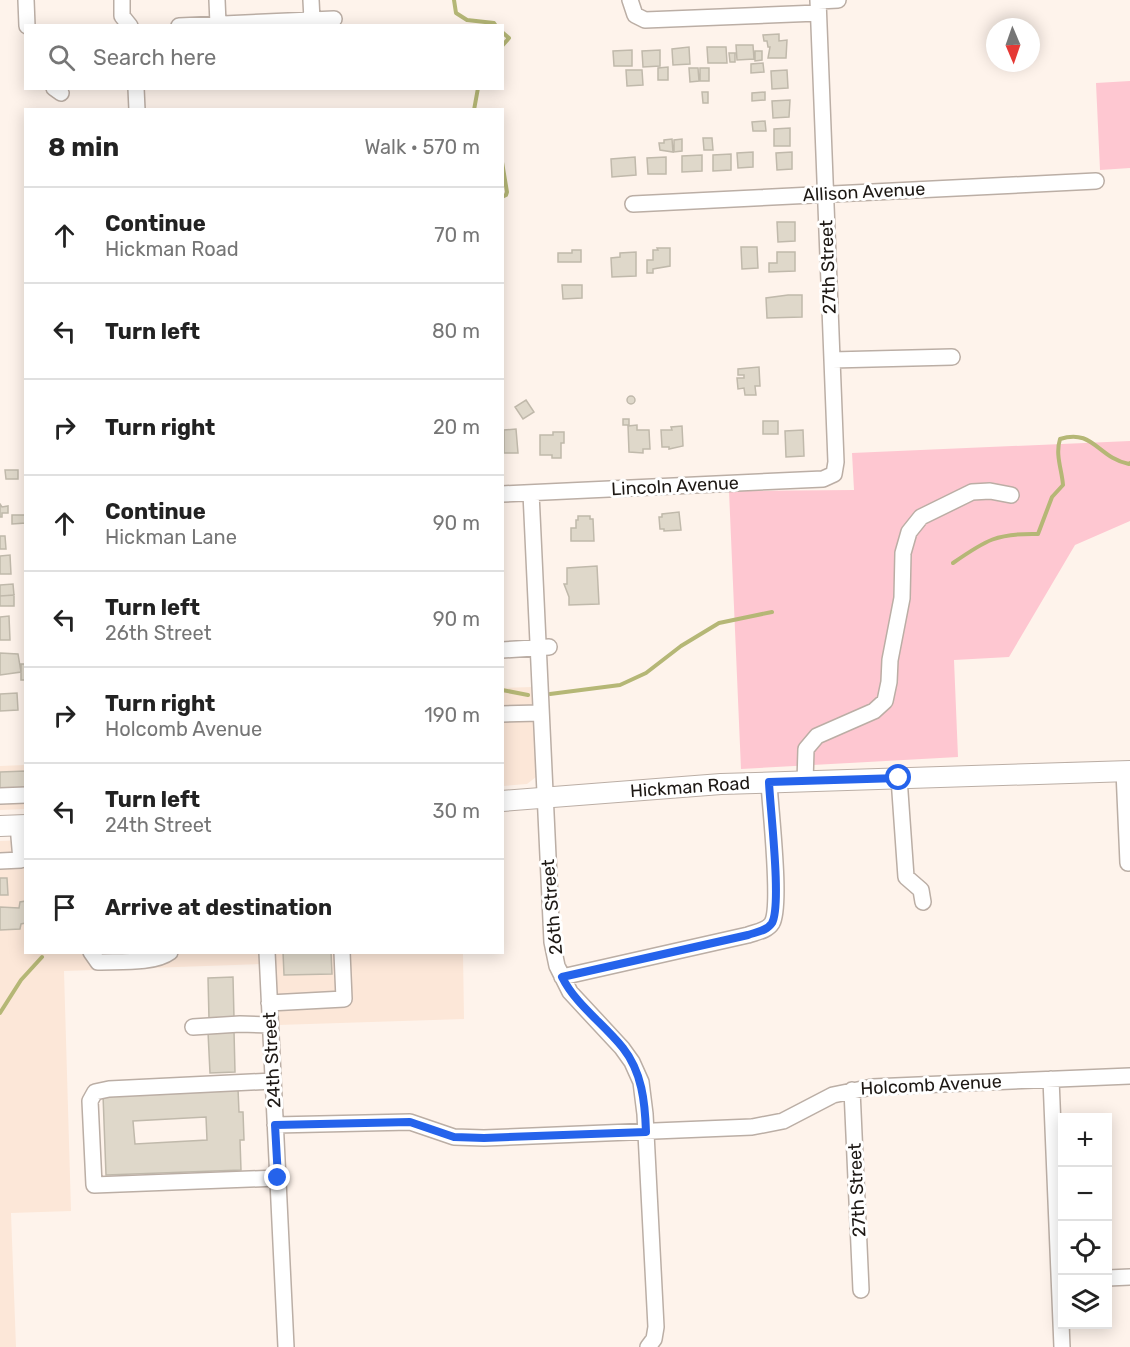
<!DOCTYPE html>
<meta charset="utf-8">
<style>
:root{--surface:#fff;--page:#f6f6f6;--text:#222;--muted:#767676;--line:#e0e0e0}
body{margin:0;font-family:Rubik,sans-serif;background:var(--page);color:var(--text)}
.controls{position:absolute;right:18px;bottom:18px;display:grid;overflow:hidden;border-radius:0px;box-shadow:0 3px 15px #0003}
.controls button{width:54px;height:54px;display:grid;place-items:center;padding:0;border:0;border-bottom:2px solid var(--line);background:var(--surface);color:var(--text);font:30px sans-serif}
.compass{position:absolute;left:986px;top:18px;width:54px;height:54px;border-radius:50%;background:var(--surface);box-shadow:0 3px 15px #0003;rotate:178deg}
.stop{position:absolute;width:18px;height:18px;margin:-14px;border:4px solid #2563eb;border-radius:50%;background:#fff}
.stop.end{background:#2563eb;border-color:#fff;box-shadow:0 2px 6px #0008}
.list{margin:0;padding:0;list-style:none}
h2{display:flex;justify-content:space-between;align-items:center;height:78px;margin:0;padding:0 24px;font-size:26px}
h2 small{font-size:20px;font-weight:400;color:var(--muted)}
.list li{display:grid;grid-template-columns:39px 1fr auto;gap:18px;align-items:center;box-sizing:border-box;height:96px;padding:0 24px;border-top:2px solid var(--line)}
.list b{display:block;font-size:22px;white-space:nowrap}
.list p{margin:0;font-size:20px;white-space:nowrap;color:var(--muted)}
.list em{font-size:20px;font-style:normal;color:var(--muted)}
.icon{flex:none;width:33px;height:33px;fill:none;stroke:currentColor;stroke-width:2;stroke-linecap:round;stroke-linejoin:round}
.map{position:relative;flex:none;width:1130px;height:1347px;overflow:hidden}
.search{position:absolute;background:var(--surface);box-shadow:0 3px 15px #0003;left:24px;top:24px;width:480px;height:66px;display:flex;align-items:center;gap:15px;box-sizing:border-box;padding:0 21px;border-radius:0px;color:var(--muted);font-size:22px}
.panel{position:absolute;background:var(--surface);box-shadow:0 3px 15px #0003;left:24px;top:108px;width:480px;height:846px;border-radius:0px}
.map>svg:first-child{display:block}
.built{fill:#fce7d8}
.green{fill:#fec7d1}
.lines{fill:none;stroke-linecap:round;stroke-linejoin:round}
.stream{stroke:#b5b776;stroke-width:4}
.building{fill:#dfd8ca;stroke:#c0b9ab;stroke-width:1.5;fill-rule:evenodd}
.minor-casing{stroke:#bbaea5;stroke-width:18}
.major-casing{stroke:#bbaea5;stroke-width:22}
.minor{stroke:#fff;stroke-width:15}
.major{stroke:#fff;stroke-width:20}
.route{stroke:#2563eb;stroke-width:8}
.labels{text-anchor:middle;stroke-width:6;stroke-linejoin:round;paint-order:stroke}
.street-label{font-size:18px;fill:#1d1814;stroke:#fff}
</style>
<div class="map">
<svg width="1130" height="1347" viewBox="0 0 1130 1347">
<rect width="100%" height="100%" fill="#fef3eb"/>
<path class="built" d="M 533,687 L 536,777 L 527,784 L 503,786 L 502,688 Z
M 25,765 L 25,809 L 0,810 L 0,766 Z
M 25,840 L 26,952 L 260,952 L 261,964 L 64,971 L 71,1211 L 11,1213 L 16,1347 L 0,1347 L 0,841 Z
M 275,953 L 463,953 L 464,1019 L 278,1025 Z"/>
<path class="green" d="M 1130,81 L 1130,168 L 1100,170 L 1096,83 Z
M 1130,441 L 1130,521 L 1075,545 L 1009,657 L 954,660 L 958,757 L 741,769 L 729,491 L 854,490 L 852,453 Z"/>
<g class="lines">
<path class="stream" d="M 454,0 L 456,13 L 467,20 L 494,23 L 496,26
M 502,32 L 509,38 L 502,46
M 474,110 L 478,88
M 502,162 L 507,192 L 506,195 L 502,197
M 953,563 C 986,540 997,533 1038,534 L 1052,497 L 1063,485 C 1062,470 1055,455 1060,439 C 1093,428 1098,458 1129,464 L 1130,463
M 502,690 L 528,695
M 550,694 L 620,685 L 646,673 L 681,646 L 719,623 L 772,612
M 0,1013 L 21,980 L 42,957"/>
</g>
<path class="building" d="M 779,34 L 779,41 L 787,40 L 786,58 L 768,58 L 770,47 L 768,47 L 767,41 L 764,41 L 763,35 Z
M 736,45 L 753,45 L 754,59 L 737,60 Z
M 689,47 L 690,64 L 673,65 L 672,49 Z
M 707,47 L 726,47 L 727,63 L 708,63 Z
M 632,50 L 632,66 L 614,66 L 613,51 Z
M 660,50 L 660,66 L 643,67 L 642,51 Z
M 755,51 L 762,51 L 762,60 L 755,61 Z
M 729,53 L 735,53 L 735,62 L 730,62 Z
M 763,63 L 764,72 L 751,73 L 751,64 Z
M 668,67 L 668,80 L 658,80 L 658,68 Z
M 689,68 L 698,68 L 699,81 L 690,82 Z
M 700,68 L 709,68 L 709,81 L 700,81 Z
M 626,70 L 642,70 L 643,85 L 627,86 Z
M 787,70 L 788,88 L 772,89 L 771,71 Z
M 702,92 L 708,92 L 708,103 L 703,103 Z
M 765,92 L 765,100 L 752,101 L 752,93 Z
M 790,100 L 789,117 L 773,118 L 772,101 Z
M 765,121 L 766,131 L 753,131 L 752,122 Z
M 790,128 L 790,146 L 774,146 L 774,129 Z
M 703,138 L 712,138 L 713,150 L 704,150 Z
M 672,139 L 673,152 L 660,150 L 659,143 L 664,143 L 664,140 Z
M 682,139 L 682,151 L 674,152 L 674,140 Z
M 753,152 L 753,167 L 738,168 L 737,153 Z
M 792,152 L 792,169 L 777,170 L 776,153 Z
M 731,154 L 731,170 L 713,171 L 713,155 Z
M 702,155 L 702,171 L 682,172 L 682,156 Z
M 635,157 L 636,175 L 612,177 L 611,159 Z
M 666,157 L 666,174 L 648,174 L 647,158 Z
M 777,222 L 795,222 L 795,241 L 778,242 Z
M 741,247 L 757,247 L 758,268 L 742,269 Z
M 657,248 L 670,248 L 670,266 L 653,269 L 653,273 L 647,273 L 647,260 L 653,260 L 653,250 L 658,250 Z
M 572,250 L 581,250 L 581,262 L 558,262 L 558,253 L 572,253 Z
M 636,252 L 636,276 L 612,277 L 611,258 L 620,257 L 620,253 Z
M 777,252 L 795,252 L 795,271 L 769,272 L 769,263 L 777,263 Z
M 562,285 L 582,285 L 582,298 L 563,299 Z
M 788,295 L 802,295 L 802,317 L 767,318 L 766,298 Z
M 759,367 L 760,386 L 755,386 L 756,395 L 745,395 L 744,388 L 738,389 L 737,378 L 744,378 L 744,375 L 738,375 L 738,369 Z
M627 400a4 4 0 1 1 8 0a4 4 0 1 1-8 0Z
M 526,400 L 534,412 L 523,419 L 515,407 Z
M 623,419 L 629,419 L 629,425 L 623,425 Z
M 763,421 L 778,421 L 778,434 L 763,434 Z
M 637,425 L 637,430 L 649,430 L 650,449 L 643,449 L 643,453 L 629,452 L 628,426 Z
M 682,426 L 683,446 L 669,449 L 669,447 L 662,447 L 661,430 L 672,430 L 671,427 Z
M 516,429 L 518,453 L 504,453 L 504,430 Z
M 803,430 L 804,456 L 786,457 L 785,431 Z
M 553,432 L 564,432 L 564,443 L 561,443 L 561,458 L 552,458 L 552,455 L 540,455 L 540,435 L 553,435 Z
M 5,470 L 18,470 L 18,479 L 6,479 Z
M 0,504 L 2,507 L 8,506 L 8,513 L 2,513 L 2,517 L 0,517 Z
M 679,512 L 681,530 L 664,531 L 664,529 L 660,529 L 659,517 L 662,517 L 662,514 Z
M 12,515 L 26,515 L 26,523 L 12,524 Z
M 578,516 L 590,516 L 590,519 L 593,519 L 594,541 L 571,541 L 571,528 L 576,528 L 576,520 L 578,520 Z
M 0,536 L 5,536 L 6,549 L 0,549 Z
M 10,555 L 11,574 L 0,574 L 0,556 Z
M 597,566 L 599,604 L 569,605 L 569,597 L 564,584 L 567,584 L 567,568 Z
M 13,584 L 14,595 L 0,596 L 0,585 Z
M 14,595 L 14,606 L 0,606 L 0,596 Z
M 9,616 L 10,640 L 0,640 L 0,617 Z
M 0,653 L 18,654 L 21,672 L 0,675 Z
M 21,664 L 26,664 L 26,680 L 21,680 Z
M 17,693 L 18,710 L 0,711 L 0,694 Z
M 26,771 L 26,788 L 0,789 L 0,772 Z
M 0,878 L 7,878 L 8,895 L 0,895 Z
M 26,901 L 26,923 L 21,924 L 20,929 L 0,930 L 0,907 L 19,908 L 20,902 Z
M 283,952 L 331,952 L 332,974 L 284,975 Z
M 233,977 L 234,1018 L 209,1019 L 208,978 Z
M 234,1031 L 235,1072 L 210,1073 L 208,1032 Z
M 238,1089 L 239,1112 L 243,1112 L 244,1140 L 240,1140 L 241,1170 L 106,1175 L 103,1095 ZM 206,1117 L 207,1140 L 135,1144 L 133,1121 Z"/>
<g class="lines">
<g class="minor-casing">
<path id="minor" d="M 26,0 L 27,26
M 122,0 L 122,16 L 130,26
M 217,0 L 218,24
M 311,0 L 312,20
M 630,0 L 635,15 L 645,20 L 818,13
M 818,1 L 838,0
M 179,26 L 334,19
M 54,88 L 61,93
M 136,88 L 137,110
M 633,204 L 1096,181
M 832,360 L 952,357
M 531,493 L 552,942 L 557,966 L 570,992 L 622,1048 L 632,1062 L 641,1082 L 645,1114 L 656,1327 L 654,1339 L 648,1347
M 502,494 L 823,479 L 834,474 L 836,462 L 818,0
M 502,650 L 549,647
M 502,714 L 540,713
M 1124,771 L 1128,863
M 899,778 L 906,877 L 921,890 L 923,902
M 805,782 L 806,749 L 817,736 L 874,711 L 885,701 L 889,682 L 890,660 L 902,598 L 903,553 L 909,532 L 921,517 L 972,492 L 990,491 L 1011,495
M 0,796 L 26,795
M 0,861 L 21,860 L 18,825
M 91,952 L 98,962 C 118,961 154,964 170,952
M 267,952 L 286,1347
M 562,977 L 748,935 C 756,932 767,931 772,923 C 782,905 770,808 769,782
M 269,1003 L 344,999 L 342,952
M 193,1027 L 240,1024 L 270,1025
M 1051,1079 L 1062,1347
M 273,1081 L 109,1089 L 95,1092 L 90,1101 L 94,1185 L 278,1178
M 852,1090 L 861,1290
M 275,1125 L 410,1122 L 454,1137 L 484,1138 L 752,1127 L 783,1121 L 833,1095 L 872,1087 L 1130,1076
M 1108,1278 L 1130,1277"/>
</g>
<g class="major-casing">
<path id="major" d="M 502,801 L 721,784 L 1130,771
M 0,826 L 26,825"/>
</g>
<use href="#minor" class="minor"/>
<use href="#major" class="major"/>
</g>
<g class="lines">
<path class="route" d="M 278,1178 L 275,1125 L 410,1122 L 454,1137 L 484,1138 L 646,1132 C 645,1102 642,1072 623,1048 C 603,1023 576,1005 562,977 L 748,935 C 756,932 767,931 772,923 C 782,905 770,808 769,782 L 899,778"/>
</g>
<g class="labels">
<g class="street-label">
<text transform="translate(864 192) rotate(-3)" y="6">Allison Avenue</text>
<text transform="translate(828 267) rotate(-92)" y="6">27th Street</text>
<text transform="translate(675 486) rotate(-3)" y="6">Lincoln Avenue</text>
<text transform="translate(690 787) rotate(-4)" y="6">Hickman Road</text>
<text transform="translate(552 907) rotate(-95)" y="6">26th Street</text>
<text transform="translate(272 1060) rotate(-93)" y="6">24th Street</text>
<text transform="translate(931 1085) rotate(-3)" y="6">Holcomb Avenue</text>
<text transform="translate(857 1190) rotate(-93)" y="6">27th Street</text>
</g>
</g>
</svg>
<div class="controls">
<button>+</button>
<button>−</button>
<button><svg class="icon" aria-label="locate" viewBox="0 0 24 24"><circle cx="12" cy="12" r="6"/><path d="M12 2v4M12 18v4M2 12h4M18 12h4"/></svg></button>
<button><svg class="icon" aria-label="layers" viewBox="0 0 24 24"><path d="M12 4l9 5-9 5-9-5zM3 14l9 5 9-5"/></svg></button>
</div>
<svg class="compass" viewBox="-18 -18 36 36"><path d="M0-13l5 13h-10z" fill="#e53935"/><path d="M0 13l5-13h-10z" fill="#767676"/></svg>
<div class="stop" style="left:899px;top:778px"></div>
<div class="stop end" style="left:278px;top:1178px"></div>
<div class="search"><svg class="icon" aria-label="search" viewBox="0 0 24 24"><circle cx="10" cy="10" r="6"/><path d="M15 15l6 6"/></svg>Search here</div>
<section class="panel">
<h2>8 min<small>Walk · 570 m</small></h2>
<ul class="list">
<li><svg class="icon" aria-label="ahead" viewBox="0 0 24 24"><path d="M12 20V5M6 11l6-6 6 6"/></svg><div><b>Continue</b><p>Hickman Road</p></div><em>70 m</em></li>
<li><svg class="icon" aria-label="left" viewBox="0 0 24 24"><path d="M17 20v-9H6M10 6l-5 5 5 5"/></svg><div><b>Turn left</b></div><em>80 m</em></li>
<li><svg class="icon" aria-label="right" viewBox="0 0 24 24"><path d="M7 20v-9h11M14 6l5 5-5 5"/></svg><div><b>Turn right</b></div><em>20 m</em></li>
<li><svg class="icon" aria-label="ahead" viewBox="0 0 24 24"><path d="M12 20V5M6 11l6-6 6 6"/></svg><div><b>Continue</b><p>Hickman Lane</p></div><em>90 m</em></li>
<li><svg class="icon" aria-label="left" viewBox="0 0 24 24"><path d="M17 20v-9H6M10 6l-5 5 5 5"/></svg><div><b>Turn left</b><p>26th Street</p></div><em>90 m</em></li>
<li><svg class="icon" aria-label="right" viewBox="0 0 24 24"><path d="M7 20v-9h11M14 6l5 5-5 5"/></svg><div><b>Turn right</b><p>Holcomb Avenue</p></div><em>190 m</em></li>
<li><svg class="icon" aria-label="left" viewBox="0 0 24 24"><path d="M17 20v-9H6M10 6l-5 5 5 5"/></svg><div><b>Turn left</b><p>24th Street</p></div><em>30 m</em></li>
<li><svg class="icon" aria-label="arrive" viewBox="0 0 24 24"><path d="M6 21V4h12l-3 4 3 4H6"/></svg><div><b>Arrive at destination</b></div></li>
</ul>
</section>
</div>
